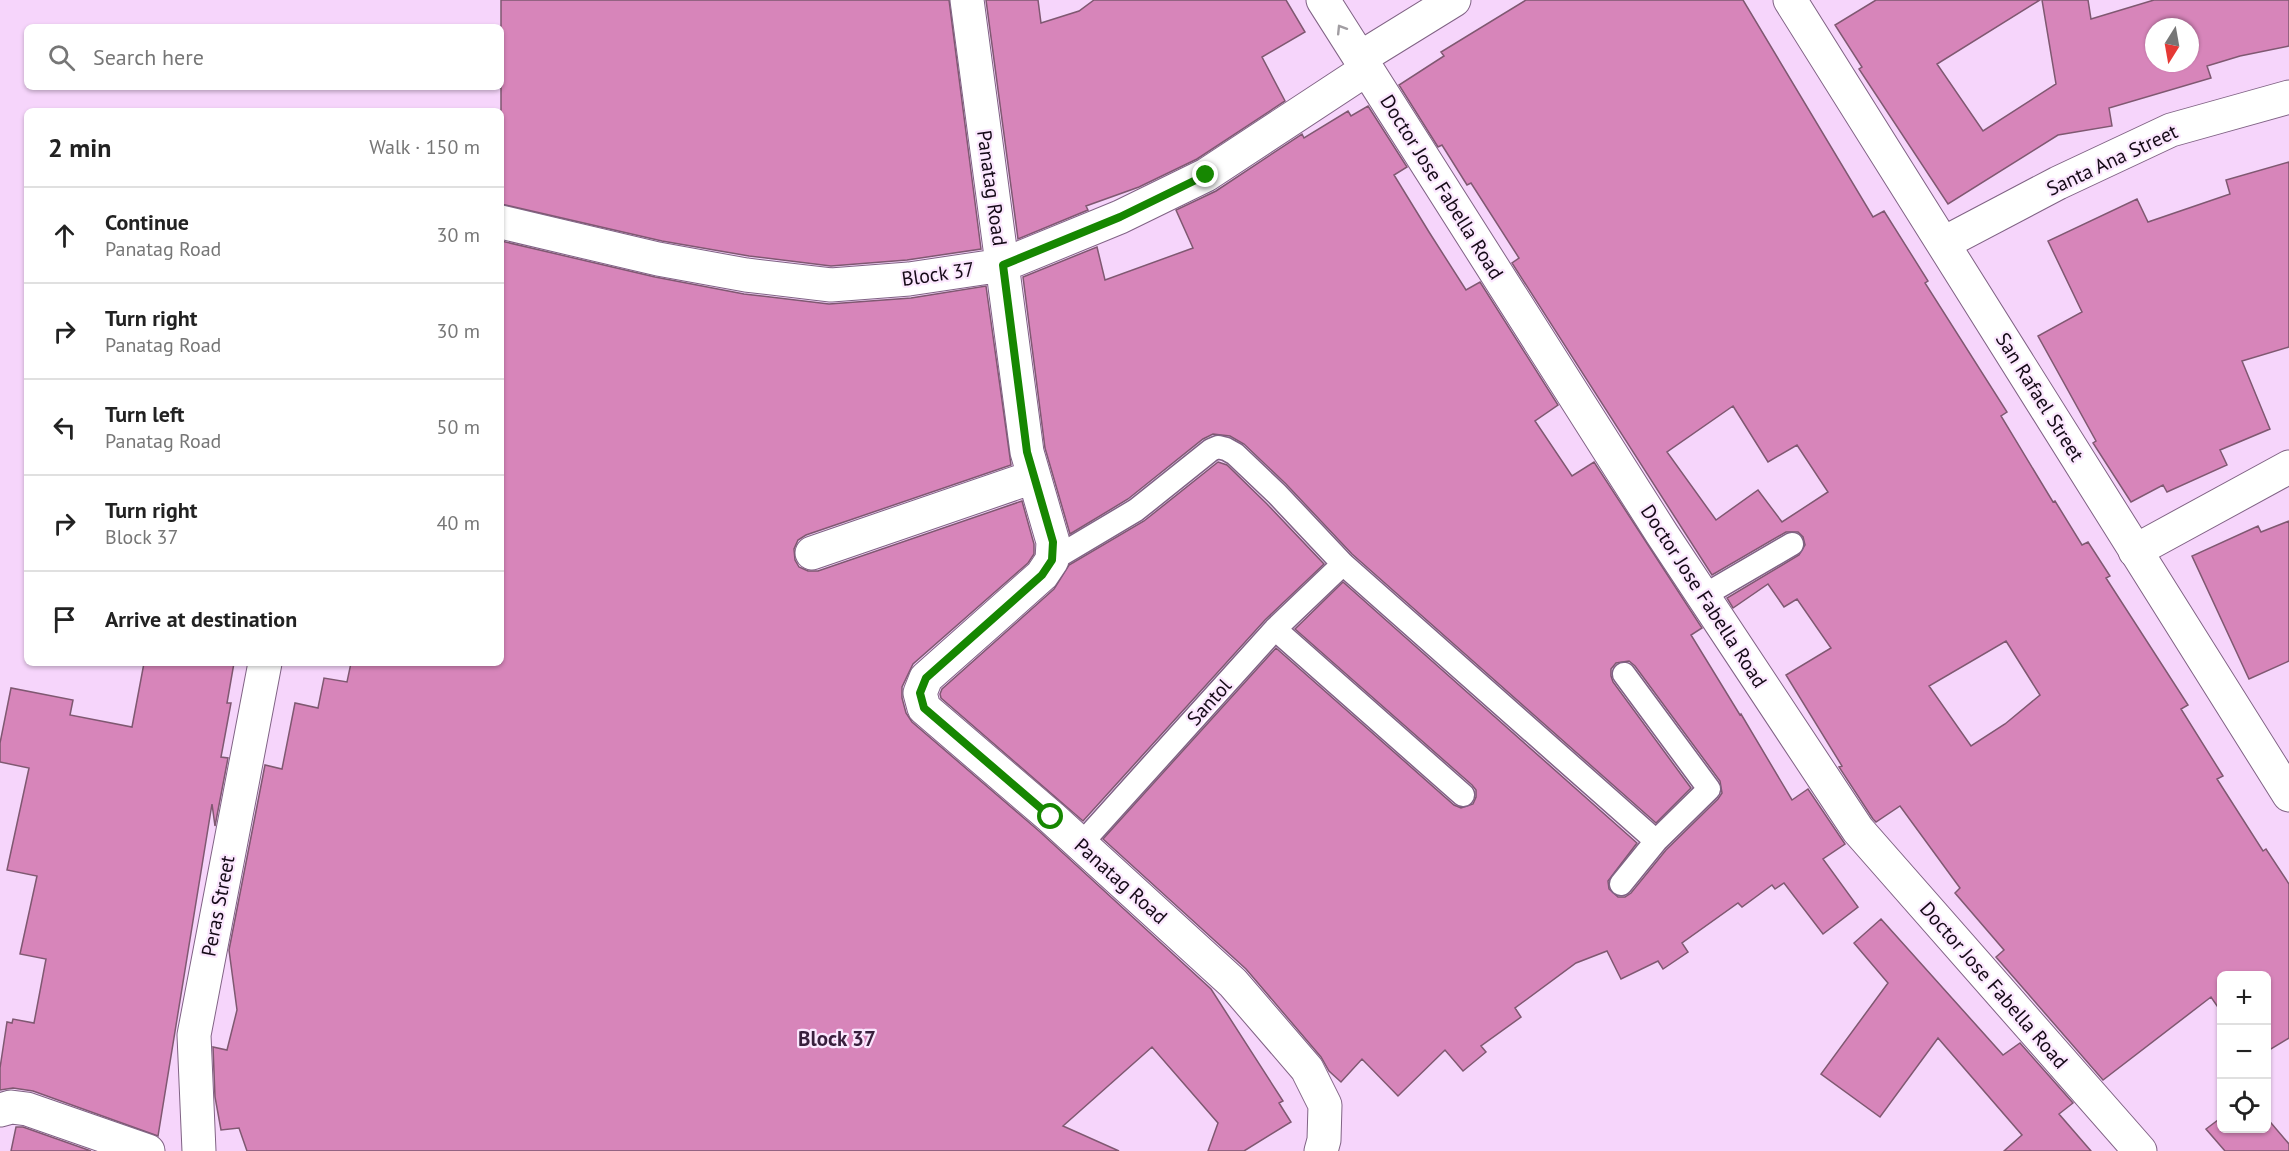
<!DOCTYPE html>
<meta charset="utf-8">
<style>
:root{--surface:#fff;--page:#f6f6f6;--text:#222;--muted:#767676;--line:#e0e0e0}
body{margin:0;font-family:"PT Sans",sans-serif;background:var(--page);color:var(--text)}
.controls{position:absolute;right:18px;bottom:18px;display:grid;overflow:hidden;border-radius:9px;box-shadow:0 2px 4px #0004}
.controls button{width:54px;height:54px;display:grid;place-items:center;padding:0;border:0;border-bottom:2px solid var(--line);background:var(--surface);color:var(--text);font:30px sans-serif}
.compass{position:absolute;left:2145px;top:18px;width:54px;height:54px;border-radius:50%;background:var(--surface);box-shadow:0 2px 4px #0004;rotate:191deg}
.stop{position:absolute;width:18px;height:18px;margin:-14px;border:4px solid #168701;border-radius:50%;background:#fff}
.stop.end{background:#168701;border-color:#fff;box-shadow:0 2px 6px #0008}
.list{margin:0;padding:0;list-style:none}
h2{display:flex;justify-content:space-between;align-items:center;height:78px;margin:0;padding:0 24px;font-size:26px}
h2 small{font-size:20px;font-weight:400;color:var(--muted)}
.list li{display:grid;grid-template-columns:39px 1fr auto;gap:18px;align-items:center;box-sizing:border-box;height:96px;padding:0 24px;border-top:2px solid var(--line)}
.list b{display:block;font-size:22px;white-space:nowrap}
.list p{margin:0;font-size:20px;white-space:nowrap;color:var(--muted)}
.list em{font-size:20px;font-style:normal;color:var(--muted)}
.icon{flex:none;width:33px;height:33px;fill:none;stroke:currentColor;stroke-width:2;stroke-linecap:round;stroke-linejoin:round}
.map{position:relative;flex:none;width:2289px;height:1151px;overflow:hidden}
.search{position:absolute;background:var(--surface);box-shadow:0 2px 4px #0004;left:24px;top:24px;width:480px;height:66px;display:flex;align-items:center;gap:15px;box-sizing:border-box;padding:0 21px;border-radius:9px;color:var(--muted);font-size:22px}
.panel{position:absolute;background:var(--surface);box-shadow:0 2px 4px #0004;left:24px;top:108px;width:480px;height:558px;border-radius:9px}
.map>svg:first-child{display:block}
.building{fill:#d785ba;stroke:#7f5871;stroke-width:1.5;fill-rule:evenodd}
.lines{fill:none;stroke-linecap:round;stroke-linejoin:round}
.service-casing{stroke:#806385;stroke-width:25}
.minor-casing{stroke:#806385;stroke-width:35}
.tertiary-casing{stroke:#806385;stroke-width:35}
.service{stroke:#fff;stroke-width:22}
.minor{stroke:#fff;stroke-width:33}
.tertiary{stroke:#fff;stroke-width:33}
.oneway{stroke:#a19da2}
.route{stroke:#168701;stroke-width:8}
.labels{text-anchor:middle;stroke-width:4.5;stroke-linejoin:round;paint-order:stroke}
.street-label{font-size:20px;fill:#150a17;stroke:#fbe7fe}
.neighbourhood-label{font-size:21px;font-weight:bold;fill:#381f3c;stroke:#fbe7fe}
</style>
<div class="map">
<svg width="2289" height="1151" viewBox="0 0 2289 1151">
<rect width="100%" height="100%" fill="#f6d5fb"/>
<path class="building" d="M 501,0 L 949,0 L 981,249 L 907,260 L 831,266 L 749,256 L 662,241 L 501,204 Z
M 986,0 L 1038,0 L 1041,23 L 1079,11 L 1094,0 L 1286,0 L 1305,32 L 1262,57 L 1285,101 L 1197,159 L 1139,187 L 1086,206 L 1088,210 L 1018,239 Z
M 1526,0 L 1743,0 L 1873,217 L 1884,211 L 1928,281 L 1925,283 L 2007,412 L 2001,416 L 2053,502 L 2055,501 L 2082,545 L 2088,542 L 2110,576 L 2106,578 L 2188,705 L 2181,709 L 2223,776 L 2217,779 L 2263,851 L 2266,849 L 2289,884 L 2289,1038 L 2266,1052 L 2266,975 L 2222,975 L 2222,1013 L 2211,997 L 2103,1080 L 1996,957 L 2004,950 L 1955,893 L 1960,888 L 1900,806 L 1876,822 L 1873,819 L 1839,767 L 1842,766 L 1786,675 L 1831,648 L 1797,599 L 1784,607 L 1768,584 L 1733,608 L 1727,598 L 1799,555 L 1805,545 L 1803,537 L 1798,532 L 1786,532 L 1712,575 L 1512,263 L 1519,258 L 1471,183 L 1467,185 L 1442,145 L 1438,147 L 1399,85 L 1444,56 L 1441,52 ZM 1733,406 L 1768,462 L 1797,445 L 1828,492 L 1782,522 L 1758,490 L 1716,520 L 1667,452 ZM 2006,641 L 2040,695 L 2005,724 L 1971,746 L 1929,686 Z
M 1876,0 L 2040,0 L 1937,64 L 1983,131 L 2056,84 L 2042,0 L 2088,0 L 2091,19 L 2154,0 L 2289,0 L 2289,46 L 2240,56 L 2207,66 L 2211,78 L 2109,108 L 2112,126 L 2058,135 L 1948,204 L 1859,69 L 1862,67 L 1835,25 ZM 2154,27 L 2190,27 L 2190,63 L 2154,63 Z
M 1368,106 L 1407,167 L 1394,175 L 1429,232 L 1466,290 L 1480,282 L 1558,405 L 1535,421 L 1572,476 L 1594,462 L 1702,628 L 1691,635 L 1740,715 L 1741,714 L 1792,800 L 1808,789 L 1845,844 L 1823,859 L 1858,907 L 1823,934 L 1784,883 L 1775,889 L 1772,885 L 1742,907 L 1738,903 L 1682,943 L 1688,952 L 1663,969 L 1658,961 L 1621,979 L 1607,951 L 1576,963 L 1515,1008 L 1521,1017 L 1481,1046 L 1486,1052 L 1463,1071 L 1445,1050 L 1398,1096 L 1362,1059 L 1341,1082 L 1329,1071 L 1321,1057 L 1246,969 L 1103,839 L 1276,648 L 1454,805 L 1461,808 L 1473,804 L 1476,797 L 1476,790 L 1472,785 L 1295,629 L 1343,582 L 1637,843 L 1608,881 L 1609,889 L 1618,897 L 1625,897 L 1631,893 L 1666,850 L 1718,799 L 1722,793 L 1720,781 L 1635,666 L 1629,661 L 1616,663 L 1611,669 L 1611,676 L 1613,682 L 1691,788 L 1656,823 L 1352,554 L 1286,484 L 1244,444 L 1230,436 L 1213,434 L 1203,439 L 1128,499 L 1070,534 L 1045,448 L 1023,277 L 1097,247 L 1105,280 L 1193,248 L 1176,210 L 1216,191 L 1302,134 L 1304,138 L 1348,111 L 1351,116 Z
M 2289,162 L 2289,347 L 2242,361 L 2270,429 L 2220,450 L 2227,465 L 2167,492 L 2163,485 L 2131,502 L 2093,443 L 2096,441 L 2038,336 L 2082,312 L 2048,241 L 2137,199 L 2148,222 L 2230,194 L 2226,180 Z
M 501,241 L 655,277 L 744,294 L 829,304 L 911,298 L 986,286 L 1011,465 L 806,535 L 798,540 L 794,549 L 795,560 L 799,567 L 808,571 L 818,571 L 1022,501 L 1034,544 L 1034,554 L 1028,563 L 913,664 L 902,687 L 902,698 L 906,713 L 912,722 L 1039,831 L 1211,989 L 1283,1101 L 1279,1103 L 1291,1122 L 1244,1151 L 1208,1151 L 1218,1123 L 1152,1047 L 1063,1126 L 1119,1151 L 247,1151 L 239,1128 L 221,1130 L 215,1097 L 213,1047 L 227,1050 L 237,1010 L 229,950 L 265,765 L 282,769 L 295,703 L 318,708 L 324,678 L 347,682 L 351,663 L 501,663 Z
M 1218,462 L 1227,465 L 1267,504 L 1324,564 L 1265,620 L 1083,821 L 941,698 L 940,694 L 942,689 L 1054,589 L 1069,565 L 1144,521 Z
M 2289,521 L 2289,661 L 2249,679 L 2192,556 L 2258,526 L 2261,532 Z
M 144,663 L 234,663 L 227,703 L 231,703 L 221,757 L 228,758 L 215,826 L 212,804 L 158,1136 L 33,1091 L 13,1088 L 0,1090 L 0,1068 L 7,1022 L 12,1023 L 13,1019 L 34,1023 L 46,959 L 20,954 L 37,876 L 7,870 L 29,768 L 0,762 L 0,743 L 11,688 L 73,700 L 70,715 L 132,727 Z
M 1881,919 L 2003,1055 L 2020,1043 L 2073,1103 L 2059,1114 L 2091,1151 L 2004,1151 L 2022,1135 L 1938,1038 L 1880,1117 L 1821,1074 L 1888,983 L 1854,943 Z
M 2222,1117 L 2222,1128 L 2266,1128 L 2266,1117 L 2289,1144 L 2289,1151 L 2225,1151 L 2206,1129 Z
M 16,1127 L 23,1127 L 91,1151 L 11,1151 Z"/>
<g class="lines">
<g class="service-casing">
<path id="service" d="M 1052,560 L 1136,510 L 1211,450 L 1218,447 L 1226,449 L 1235,454 L 1277,494 L 1343,564 L 1656,841
M 1703,596 L 1792,544
M 1275,629 L 1463,795
M 1081,844 L 1275,629 L 1343,564
M 1621,884 L 1656,841 L 1709,789 L 1624,674"/>
</g>
<g class="minor-casing">
<path id="minor" d="M 967,0 L 1027,452 L 1053,542 L 1052,560 L 1042,575 L 926,678 L 920,693 L 924,708 L 1051,817 L 1233,983 L 1307,1069 L 1325,1105 L 1324,1140 L 1321,1151
M 1323,0 L 1662,534 L 1858,830 L 2140,1151
M 1360,58 L 1454,0
M 501,222 L 658,259 L 746,275 L 831,285 L 909,279 L 1003,265 L 1120,217 L 1206,175 L 1367,69
M 1944,243 L 2058,183 L 2171,130 L 2289,97
M 2135,551 L 2289,467
M 812,553 L 1033,477
M 0,1110 L 11,1107 L 27,1109 L 148,1151
M 199,1151 L 194,1035 L 265,663"/>
</g>
<g class="tertiary-casing">
<path id="tertiary" d="M 1790,0 L 2289,795"/>
</g>
<use href="#service" class="service"/>
<use href="#minor" class="minor"/>
<use href="#tertiary" class="tertiary"/>
</g>
<defs><path id="oneway-chevron" d="M-2-3.5L2.5 0L-2 3.5" fill="none" stroke-width="1.6" stroke-linecap="round" stroke-linejoin="round" transform="scale(1.5)"/></defs>
<use class="oneway" href="#oneway-chevron" transform="translate(1341 29) rotate(-122)"/>
<g class="lines">
<path class="route" d="M 1051,817 L 924,708 L 920,693 L 926,678 L 1042,575 L 1052,560 L 1053,542 L 1027,452 L 1003,265 L 1120,217 L 1206,175"/>
</g>
<g class="labels">
<g class="street-label">
<text transform="translate(2112 160) rotate(-25)" y="7">Santa Ana Street</text>
<text transform="translate(1442 187) rotate(58)" y="7">Doctor Jose Fabella Road</text>
<text transform="translate(992 188) rotate(82)" y="7">Panatag Road</text>
<text transform="translate(938 274) rotate(-8)" y="7">Block 37</text>
<text transform="translate(2040 397) rotate(58)" y="7">San Rafael Street</text>
<text transform="translate(1704 596) rotate(57)" y="7">Doctor Jose Fabella Road</text>
<text transform="translate(1209 702) rotate(-48)" y="7">Santol</text>
<text transform="translate(1121 881) rotate(42)" y="7">Panatag Road</text>
<text transform="translate(218 906) rotate(-79)" y="7">Peras Street</text>
<text transform="translate(1994 985) rotate(49)" y="7">Doctor Jose Fabella Road</text>
</g>
<g class="neighbourhood-label">
<text x="837" y="1046">Block 37</text>
</g>
</g>
</svg>
<div class="controls">
<button>+</button>
<button>−</button>
<button><svg class="icon" aria-label="locate" viewBox="0 0 24 24"><circle cx="12" cy="12" r="6"/><path d="M12 2v4M12 18v4M2 12h4M18 12h4"/></svg></button>
</div>
<svg class="compass" viewBox="-18 -18 36 36"><path d="M0-13l5 13h-10z" fill="#e53935"/><path d="M0 13l5-13h-10z" fill="#767676"/></svg>
<div class="stop" style="left:1051px;top:817px"></div>
<div class="stop end" style="left:1206px;top:175px"></div>
<div class="search"><svg class="icon" aria-label="search" viewBox="0 0 24 24"><circle cx="10" cy="10" r="6"/><path d="M15 15l6 6"/></svg>Search here</div>
<section class="panel">
<h2>2 min<small>Walk · 150 m</small></h2>
<ul class="list">
<li><svg class="icon" aria-label="ahead" viewBox="0 0 24 24"><path d="M12 20V5M6 11l6-6 6 6"/></svg><div><b>Continue</b><p>Panatag Road</p></div><em>30 m</em></li>
<li><svg class="icon" aria-label="right" viewBox="0 0 24 24"><path d="M7 20v-9h11M14 6l5 5-5 5"/></svg><div><b>Turn right</b><p>Panatag Road</p></div><em>30 m</em></li>
<li><svg class="icon" aria-label="left" viewBox="0 0 24 24"><path d="M17 20v-9H6M10 6l-5 5 5 5"/></svg><div><b>Turn left</b><p>Panatag Road</p></div><em>50 m</em></li>
<li><svg class="icon" aria-label="right" viewBox="0 0 24 24"><path d="M7 20v-9h11M14 6l5 5-5 5"/></svg><div><b>Turn right</b><p>Block 37</p></div><em>40 m</em></li>
<li><svg class="icon" aria-label="arrive" viewBox="0 0 24 24"><path d="M6 21V4h12l-3 4 3 4H6"/></svg><div><b>Arrive at destination</b></div></li>
</ul>
</section>
</div>
